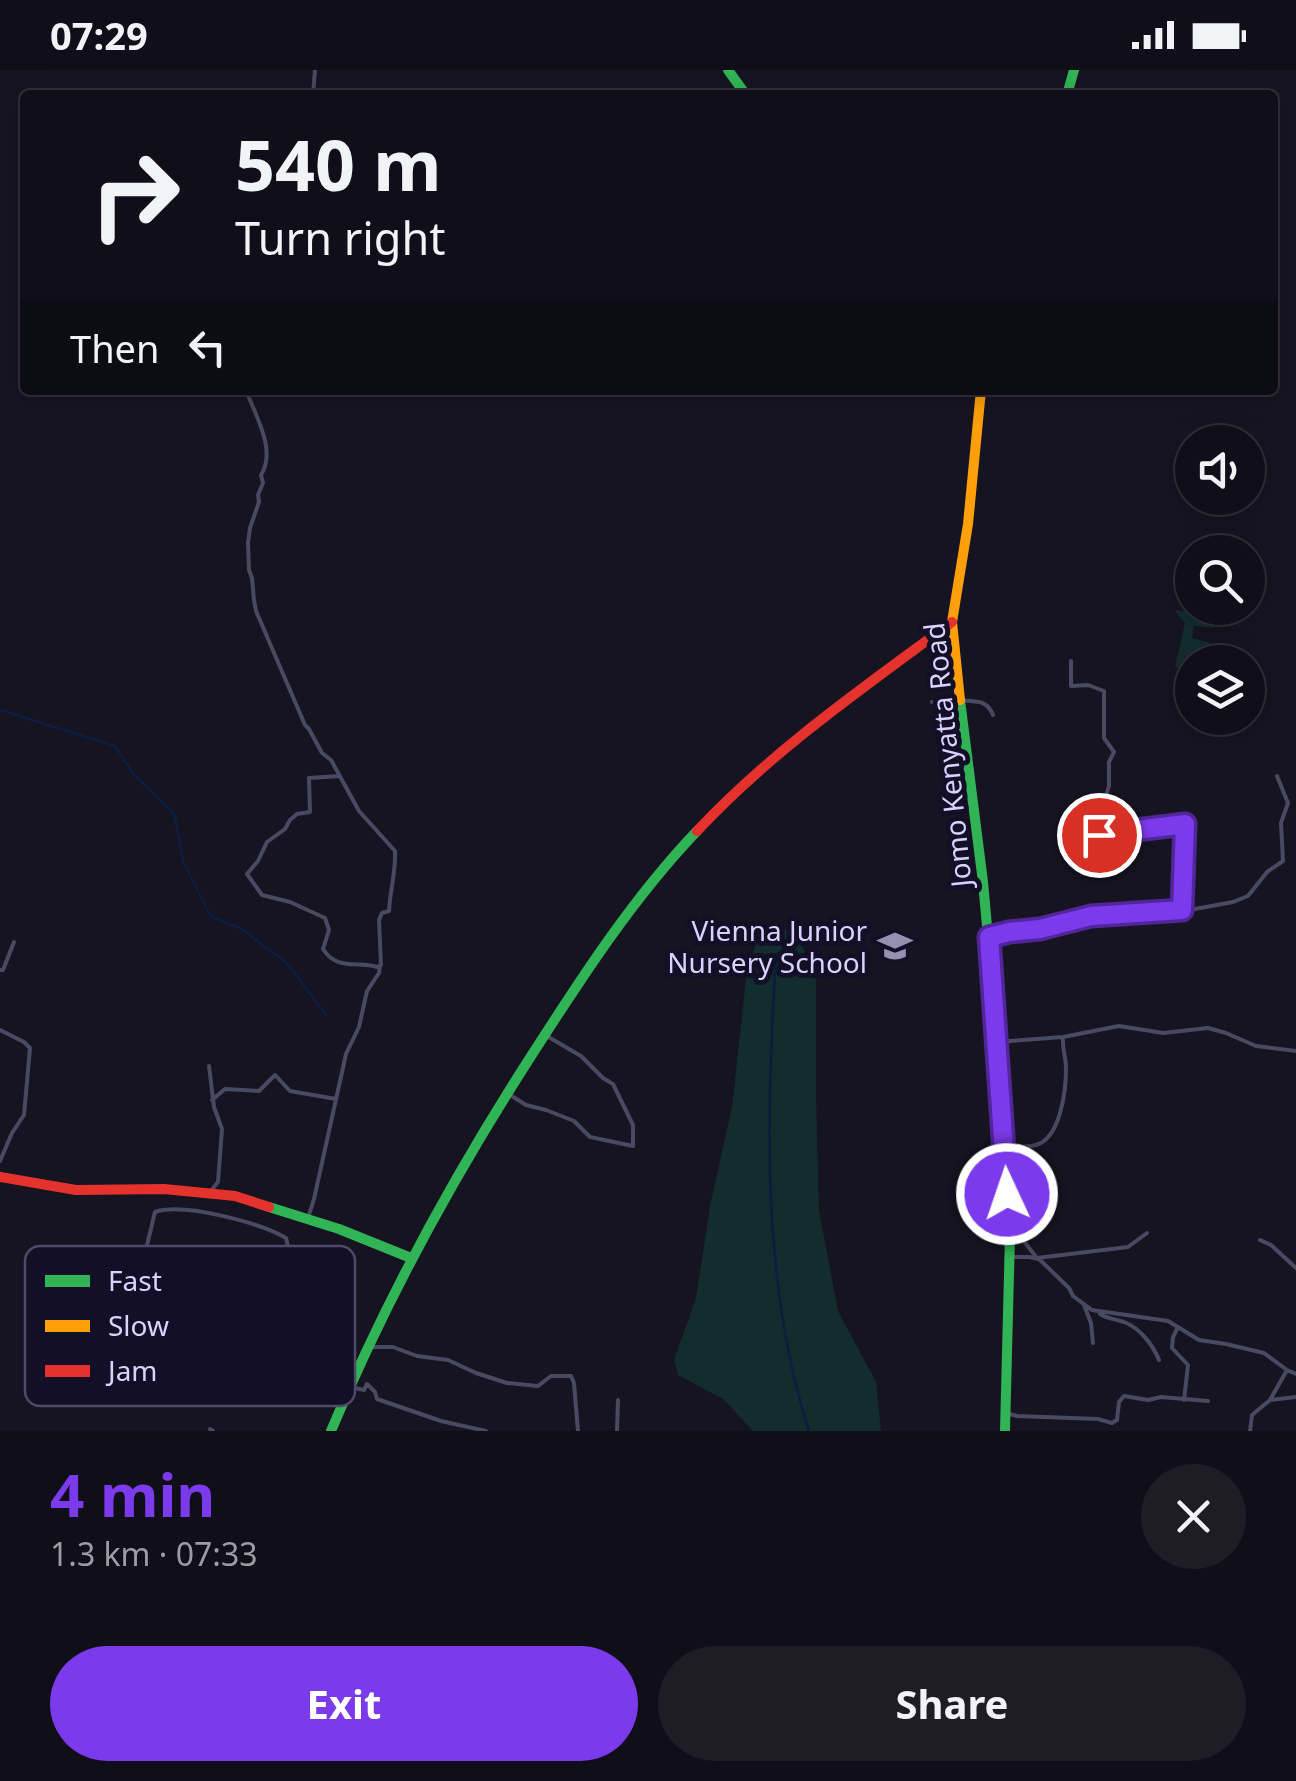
<!DOCTYPE html>
<html lang="en">
<head>
<meta charset="utf-8">
<style>
  body { margin:0; font-family:"Noto Sans",sans-serif; background:#1e1d26; color:#f1f3f6; height:100vh; display:flex; flex-direction:column; font-size:38px; white-space:nowrap }
  * { box-sizing:border-box; margin:0 }
  p { font-size:32px; color:#9c9ca2 }
  .icon { flex:none; width:55px; height:55px; fill:none; stroke:currentColor; stroke-width:2; stroke-linecap:round; stroke-linejoin:round }
  .map { position:relative; height:1361px; overflow:hidden }
  .side { display:flex; flex-direction:column; background:#100f19; flex:1 }
  .side>* { flex:none }
  .top-card { position:absolute; left:20px; top:20px; width:1258px; height:305px; border-radius:10px; box-shadow:0 5px 25px #0003,0 0 0 2px #302f38; background:#100f19; color:#f1f3f6; overflow:hidden }
  .buttons { position:absolute; left:1175px; top:355px; display:grid; gap:20px }
  .buttons a { display:grid; place-items:center; width:90px; height:90px; border-radius:50%; background:#100f19; box-shadow:0 5px 25px #0003,0 0 0 2px #302f38; font-size:50px }
  .pin { position:absolute; display:grid; place-items:center; width:85px; height:85px; color:#fff; margin:-42px; border:5px solid #fff; border-radius:50%; box-shadow:0 2px 10px #0007 }
  .me { position:absolute; width:110px; margin:-55px; rotate:357deg; stroke-linejoin:round; filter:drop-shadow(0 0 8px #0008) }
  .turn { display:flex; align-items:center; gap:35px; height:210px; padding:0 50px; font-size:45px }
  .turn .icon { width:130px; height:130px; stroke-width:2.5 }
  .turn b { display:block; font-size:70px; line-height:85px }
  .then { display:flex; align-items:center; height:95px; padding:0 50px; background:#0003; gap:20px; font-size:38px }
  .round { display:grid; place-items:center; flex:none; width:105px; height:105px; border-radius:52px; background:#1e1d26 }
  .head { display:flex; align-items:center; justify-content:space-between; height:170px; padding:0 50px }
  h1 { font-size:60px; font-weight:700; line-height:75px; color:#7c3aed }
  .cta { display:flex; gap:20px; margin-top:auto; padding:20px 50px }
  .cta a { flex:1; height:115px; border-radius:60px; background:#7c3aed; color:#fff; font-size:40px; font-weight:700; line-height:115px; text-align:center }
  .cta a+a { background:#1e1d26; color:#f1f3f6 }
  .status { display:flex; justify-content:space-between; align-items:center; height:70px; padding:0 50px; background:#100f19; direction:ltr }
  .status svg { height:28px; fill:currentColor }
  .map>svg:first-child { display:block }
  .green { fill:#132c2d }
  .lines { fill:none; stroke-linecap:round; stroke-linejoin:round }
  .stream { stroke:#0b1e41; stroke-width:2.5 }
  .street { stroke:#4a4962; stroke-width:4 }
  .fast { stroke:#30b455; stroke-width:10 }
  .slow { stroke:#ff9f0a; stroke-width:10 }
  .jam { stroke:#e5322d; stroke-width:10 }
  .route-casing { stroke:#51269a; stroke-width:25 }
  .route { stroke:#7c3aed; stroke-width:18 }
  .labels { text-anchor:middle; dominant-baseline:central; stroke-width:10; stroke-linejoin:round; paint-order:stroke }
  .street-label { font-size:28px; fill:#d9d4ff; stroke:#130f26 }
  .poi-label { font-size:28px; fill:#d9d4ff; stroke:#130f26; text-anchor:end }
  .key { fill:#130f26; stroke:#4e4a67; stroke-width:2.5 }
  .key-label { font-size:28px; fill:#d9d4ff }
</style>
</head>
<body>
<div class="status"><b>07:29</b><svg viewBox="0 0 49 12"><path d="M0 12V9h3v3zM5 12V6h3v6zM10 12V3h3v9zM15 12V0h3v12zM26 1h20v11H26zM47 4h2v5h-2z"/></svg></div>
<div class="map">
<svg width="1296" height="1361" viewBox="0 0 1296 1361">
  <rect width="100%" height="100%" fill="#161421"/>
  <path class="green" d="M1174,540L1211,543L1214,558L1194,556L1192,568L1214,574L1209,592H1192V602L1175,597L1185,553Z
    M776,854L799,868L816,911V1026L819,1140L838,1241L876,1312L881,1361H753L723,1329L678,1305L674,1290L696,1228L710,1136L732,1037L747,901L761,858Z"/>
  <g class="lines">
    <path class="stream" d="M0,640L115,676L134,705L174,743L183,791L211,847L240,858L288,894L326,945
      M776,884C767,1043 760,1208 809,1361"/>
    <path class="street" d="M313,25L315,0
      M246,320C255,345 277,380 261,405L263,413L258,425L259,432L250,458L248,473L249,500L252,508L254,530L256,541L305,655L309,659L322,683L331,690L359,741L395,781C396,802 390,820 389,841L382,843L379,850L381,895L377,897C357,891 337,901 323,879L329,860L325,848L290,832L262,825L247,804L258,791L267,772L285,759L290,750L297,744L310,742L309,708L340,706
      M1071,591V616L1088,615L1104,621V668L1114,682L1109,692V716L1093,765H1120L1128,761L1185,754L1182,838
      M960,630C975,632 987,629 993,645
      M932,632L947,637H960
      M989,867L1009,862L1040,859L1091,846L1195,839L1233,832L1248,826L1267,802L1283,791L1281,753L1288,733L1277,706
      M0,900H3L14,872
      M0,960L24,972L30,978L24,1045L12,1063L0,1091
      M998,975L1010,971L1063,967L1119,956L1163,963L1208,958L1226,963L1256,976L1296,981
      M209,996L214,1037L222,1059L218,1112L210,1122
      M507,1023L526,1035L546,1040L574,1051L590,1067L633,1076V1055L613,1014L603,1008L581,986L545,965
      M212,1030L225,1019L259,1021L275,1005L290,1021L336,1029
      M1004,1077C1014,1076 1026,1078 1036,1075C1061,1068 1066,1019 1066,998C1066,987 1062,978 1063,967
      M969,1127L1008,1136
      M308,1148L314,1129L346,984L359,957L367,921L379,903L380,895
      M1019,1165L1037,1188L1128,1177L1147,1163
      M1260,1170L1271,1175L1296,1198
      M1010,1187H1029L1039,1189L1069,1218L1073,1226L1092,1240L1168,1251L1199,1270L1226,1274L1264,1283L1287,1300L1296,1304
      M1084,1235L1091,1253L1093,1273
      M274,1238L206,1224L172,1228L152,1215L141,1200L155,1142C183,1132 260,1153 286,1168L288,1177C284,1195 273,1223 274,1241C276,1272 338,1285 361,1294
      M1100,1244C1108,1249 1115,1249 1124,1252C1140,1258 1153,1275 1159,1290
      M1177,1259L1173,1267L1172,1278L1188,1295L1184,1330
      M369,1277H393L417,1286L448,1290L476,1303L507,1313L538,1316L551,1306H571L574,1313L578,1361
      M350,1317L364,1320L367,1314L375,1322L377,1329L441,1351L486,1361
      M1270,1330L1296,1327
      M1006,1343L1017,1346L1098,1349L1112,1353L1117,1350L1119,1332L1124,1326L1148,1330L1161,1327L1208,1331
      M210,1359L213,1361
      M617,1361L618,1330
      M1250,1361L1252,1345L1270,1330L1287,1300"/>
    <path class="fast" d="M728,0L746,25
      M1067,25L1074,0
      M960,630L983,812L1000,1000L1010,1165L1005,1361
      M269,1137L339,1159L411,1188
      M331,1361C387,1227 456,1102 535,980C584,904 634,827 697,761"/>
    <path class="slow" d="M960,630L952,552L968,454L981,320"/>
    <path class="jam" d="M697,761C773,680 863,618 952,552
      M0,1107L76,1120L164,1119L235,1126L269,1137"/>
  </g>
  <g class="lines">
    <g class="route-casing">
      <path id="route" d="M1007,1124L989,867L1009,862L1040,859L1091,846L1182,840L1185,754L1128,761L1120,766L1099,765"/>
    </g>
    <use href="#route" class="route"/>
  </g>
  <defs>
    <g id="school-bare" transform="scale(2.7)"><path d="M0-5L7-2L0 1L-7-2ZM-4 1L0 2.5L4 1V4Q0 6-4 4Z" fill="#9591b1" stroke="#130f26" stroke-width="2.5" paint-order="stroke"/></g>
  </defs>
  <g fill-rule="evenodd">
    <use href="#school-bare" x="895" y="876"/>
  </g>
  <g class="labels">
    <g class="street-label">
      <text transform="translate(947 685) rotate(-96)">Jomo Kenyatta Road</text>
    </g>
    <g class="poi-label">
      <text x="867" y="860">Vienna Junior<tspan x="867" dy="32">Nursery School</tspan></text>
    </g>
  </g>
  <rect x="25" y="1176" width="330" height="160" rx="15" class="key"/>
  <rect x="45" y="1205" width="45" height="12" fill="#30b455"/>
  <rect x="45" y="1250" width="45" height="12" fill="#ff9f0a"/>
  <rect x="45" y="1295" width="45" height="12" fill="#e5322d"/>
  <g class="key-label">
    <text x="108" y="1221">Fast</text>
    <text x="108" y="1266">Slow</text>
    <text x="108" y="1311">Jam</text>
  </g>
</svg>
<div class="buttons">
<a><svg class="icon" aria-label="sound" viewBox="0 0 24 24"><path d="M4 9h4l5-4v14l-5-4H4zM17 9q2 3 0 6"/></svg></a>
<a><svg class="icon" aria-label="search" viewBox="0 0 24 24"><circle cx="10" cy="10" r="6"/><path d="M15 15l6 6"/></svg></a>
<a><svg class="icon" aria-label="layers" viewBox="0 0 24 24"><path d="M12 4l9 5-9 5-9-5zM3 14l9 5 9-5"/></svg></a>
</div>
<div class="pin" style="left:1099px;top:765px;background:#d93025"><svg class="icon" aria-label="arrive" viewBox="0 0 24 24"><path d="M6 21V4h12l-3 4 3 4H6"/></svg></div>
<svg class="me" style="left:1007px;top:1124px" viewBox="-20 -20 40 40"><circle r="17" fill="#7c3aed" stroke="#fff" stroke-width="3"/><path d="M0-11L8 9 0 5-8 9z" fill="#fff"/></svg>
<div class="top-card">
<div class="turn"><svg class="icon" aria-label="right" viewBox="0 0 24 24"><path d="M7 20v-9h11M14 6l5 5-5 5"/></svg><div><b>540 m</b>Turn right</div></div>
<div class="then">Then<svg class="icon" aria-label="left" viewBox="0 0 24 24"><path d="M17 20v-9H6M10 6l-5 5 5 5"/></svg></div>
</div>
</div>
<section class="side">
<div class="head"><div><h1>4 min</h1><p>1.3 km · 07:33</p></div><a class="round"><svg class="icon" aria-label="close" viewBox="0 0 24 24"><path d="M6 6l12 12M18 6L6 18"/></svg></a></div>
<div class="cta"><a>Exit</a><a>Share</a></div>
</section>
</body>
</html>
